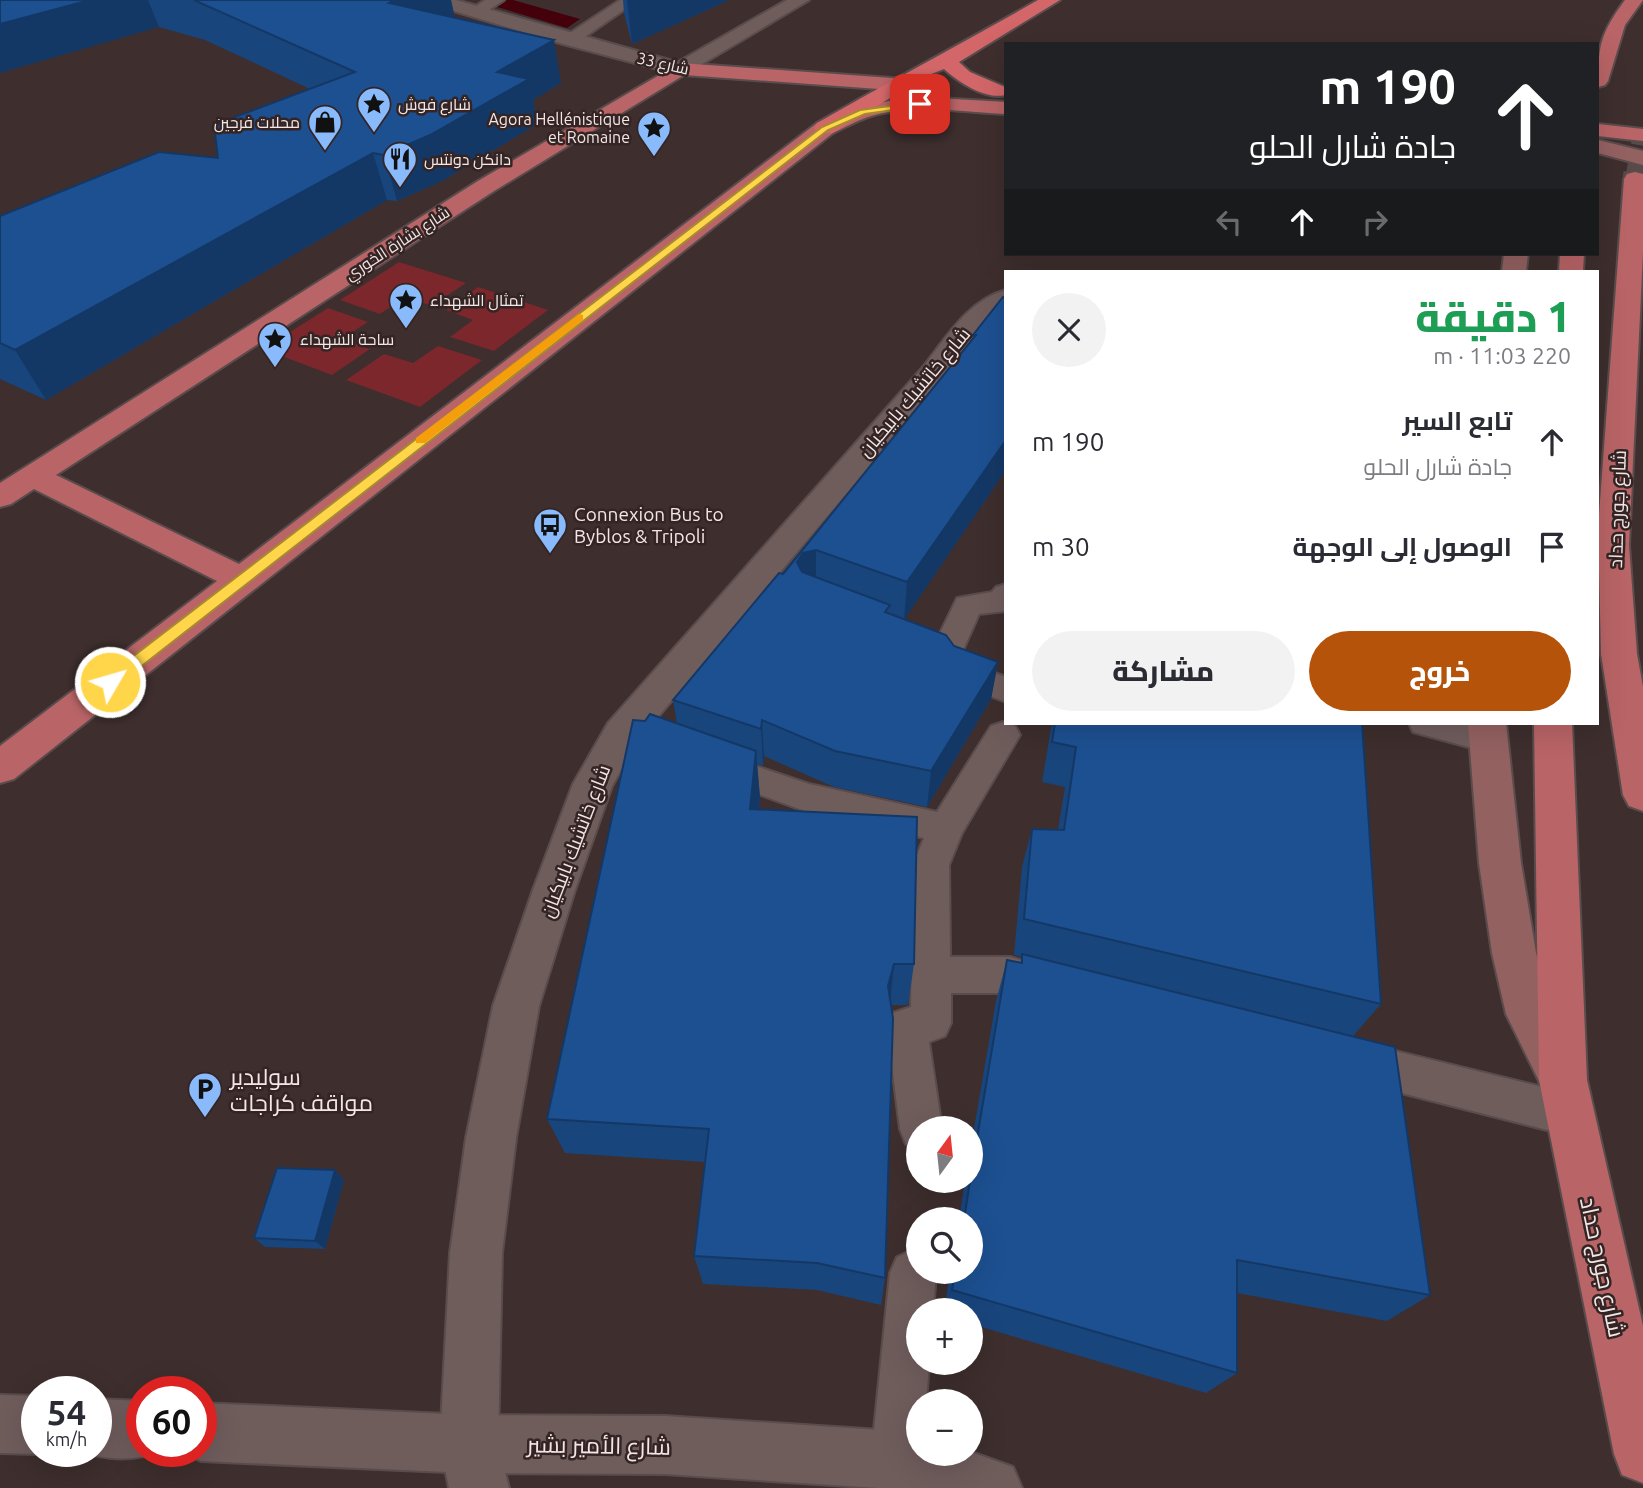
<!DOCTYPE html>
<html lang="ar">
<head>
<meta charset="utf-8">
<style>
  body { margin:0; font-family:Ubuntu,Cairo,sans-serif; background:#f2f2f3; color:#2b2b33; direction:rtl; height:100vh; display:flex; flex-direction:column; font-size:26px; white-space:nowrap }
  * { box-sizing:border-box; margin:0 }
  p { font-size:23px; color:#7c7c81 }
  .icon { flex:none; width:38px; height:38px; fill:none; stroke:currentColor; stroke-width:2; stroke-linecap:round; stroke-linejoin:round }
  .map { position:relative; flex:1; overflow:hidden; direction:ltr }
  .sheet { position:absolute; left:1004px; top:270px; width:595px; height:455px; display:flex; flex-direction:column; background:#fff; border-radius:0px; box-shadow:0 7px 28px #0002; direction:rtl }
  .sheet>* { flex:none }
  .hud { position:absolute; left:1004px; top:42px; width:595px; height:214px; border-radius:0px; box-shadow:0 7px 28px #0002; direction:rtl; background:#202124; color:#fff; overflow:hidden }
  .needle { width:46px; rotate:15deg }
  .buttons { position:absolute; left:906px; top:1116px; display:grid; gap:14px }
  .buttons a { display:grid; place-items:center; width:77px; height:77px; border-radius:50%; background:#fff; box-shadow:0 7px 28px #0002; font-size:35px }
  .speed { position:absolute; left:21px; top:1376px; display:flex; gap:14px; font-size:35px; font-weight:700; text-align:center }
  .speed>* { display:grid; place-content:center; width:91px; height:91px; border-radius:50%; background:#fff; box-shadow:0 7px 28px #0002; line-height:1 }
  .speed small { font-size:18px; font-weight:400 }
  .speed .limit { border:10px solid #d22; background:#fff; color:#111 }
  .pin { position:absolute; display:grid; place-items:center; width:60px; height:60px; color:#fff; margin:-30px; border-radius:14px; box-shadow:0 4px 10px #0006 }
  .me { position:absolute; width:77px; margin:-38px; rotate:52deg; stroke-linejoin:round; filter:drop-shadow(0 0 5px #0008) }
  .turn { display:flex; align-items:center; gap:24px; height:147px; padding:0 28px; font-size:32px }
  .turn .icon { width:91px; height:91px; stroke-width:2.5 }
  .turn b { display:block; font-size:49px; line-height:60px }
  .lanes { display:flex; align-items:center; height:66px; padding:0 28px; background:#0003; justify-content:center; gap:35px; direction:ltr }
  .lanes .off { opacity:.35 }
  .round { display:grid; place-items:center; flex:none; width:74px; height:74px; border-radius:37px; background:#f2f2f3 }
  .summary { display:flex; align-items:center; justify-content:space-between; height:119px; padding:0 28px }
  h1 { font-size:42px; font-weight:800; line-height:52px; color:#1e9e55 }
  .primary-button { display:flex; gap:14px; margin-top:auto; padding:14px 28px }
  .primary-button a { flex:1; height:80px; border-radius:42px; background:#b45309; color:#fff; font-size:28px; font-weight:800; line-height:80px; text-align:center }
  .primary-button a+a { background:#f2f2f3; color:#2b2b33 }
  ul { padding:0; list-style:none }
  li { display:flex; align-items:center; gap:21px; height:105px; padding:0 28px }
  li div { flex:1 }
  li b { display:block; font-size:26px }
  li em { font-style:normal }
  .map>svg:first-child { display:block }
  .green { fill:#7b272c }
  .water { fill:#44010b }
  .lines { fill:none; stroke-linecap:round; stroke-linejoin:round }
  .primary-tunnel-far1 { stroke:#594a4a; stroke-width:20; stroke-dasharray:20 10; stroke-linecap:butt }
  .primary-tunnel { stroke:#594a4a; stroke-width:25; stroke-dasharray:25 13; stroke-linecap:butt }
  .pedestrian-casing { stroke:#5a4c4c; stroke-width:4 }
  .minor-casing { stroke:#5a4c4c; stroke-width:4 }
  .tertiary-casing { stroke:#5a4c4c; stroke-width:4 }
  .secondary-casing { stroke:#5a4c4c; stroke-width:4 }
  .primary-casing { stroke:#5a4c4c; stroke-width:4 }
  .trunk-casing { stroke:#5a4c4c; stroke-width:4 }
  .pedestrian { fill:#6f5d5c; fill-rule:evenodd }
  .minor { fill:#6f5d5c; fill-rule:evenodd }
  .tertiary { fill:#6f5d5c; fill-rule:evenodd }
  .secondary { fill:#946161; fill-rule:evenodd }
  .primary { fill:#b96466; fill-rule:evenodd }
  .trunk { fill:#d26669; fill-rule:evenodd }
  .wall { fill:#19457d }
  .shaded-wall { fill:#143866 }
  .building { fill:#1d5091; stroke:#143866; stroke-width:2 }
  .route { fill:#ffd54a; stroke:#a68a30; stroke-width:2 }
  .slow { fill:#f59e0b }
  .labels { text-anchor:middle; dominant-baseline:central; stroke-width:5; stroke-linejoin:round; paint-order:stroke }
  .far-street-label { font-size:16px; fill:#f2e7e6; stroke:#342424 }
  .far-poi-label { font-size:16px; fill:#f2e7e6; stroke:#342424; text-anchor:start }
  .street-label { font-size:19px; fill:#f2e7e6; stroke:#342424 }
  .poi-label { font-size:19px; fill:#f2e7e6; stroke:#342424; text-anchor:start }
  .near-poi-label { font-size:23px; fill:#f2e7e6; stroke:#342424; text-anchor:start }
  .near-street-label { font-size:23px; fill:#f2e7e6; stroke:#342424 }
</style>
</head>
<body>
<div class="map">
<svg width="1643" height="1488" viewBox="0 0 1643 1488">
  <rect width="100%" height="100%" fill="#3e2e2e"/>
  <path class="green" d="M399,262L466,283L432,306L405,297L380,314L340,300Z
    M478,287L548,310L494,351L450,337L473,320L446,310Z
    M328,308L368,322L342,339L370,349L332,375L263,349Z
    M438,346L482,360L420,407L346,380L384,354L413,363Z"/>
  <path class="water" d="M505,0H513L580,19L567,28L494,6Z"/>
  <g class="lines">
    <path class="primary-tunnel-far1" d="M1636,175L1643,133"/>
    <path class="primary-tunnel" d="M1635,179L1636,173"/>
    <g class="pedestrian-casing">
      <path id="pedestrian" d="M485,0H504L481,15H469L467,12Z
        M620,0H638L576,43H564L562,40L564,37Z
        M1006,584V611L979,614L963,650L972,665L1006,677V702L950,681L932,650L957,598L992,592L996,587Z
        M1003,722L1015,726L1020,735L962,833L949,865L950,957H1010L1061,972L1067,985L1061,998L1047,1003L1010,993H951V1023L945,1036L929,1042L942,1129H919V1149L906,1144L900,1129L887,1026L893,1013L911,1007L913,865L924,838L808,812L705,775L700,766L705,757L717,753L809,784L937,812L991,726Z
        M1409,723H1473L1499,730L1504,739L1499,748L1487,752L1413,732Z
        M1354,1041L1571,1094L1586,1100L1592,1115L1586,1130L1571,1136L1354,1081L1340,1075L1334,1061L1340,1047Z
        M913,1250L919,1252V1272L936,1273L933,1311H919V1363H929L926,1402H919V1454H922L914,1478L896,1485L878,1478L871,1460L890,1273L897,1257Z"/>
    </g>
    <g class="minor-casing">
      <path id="minor" d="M787,0H809L687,73H673L670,69L673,65Z
        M1006,290V308L984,326L943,379L636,743L612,786L575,890L539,1006L516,1138L502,1253L498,1444L509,1488H449L440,1444L450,1253L466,1138L493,1006L533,890L573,784L608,723L923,367C946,338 968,300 1006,290Z"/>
    </g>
    <g class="tertiary-casing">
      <path id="tertiary" d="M428,0H456L687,65L690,69L687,73H673L563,44L431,4Z
        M0,1395L37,1396V1451H44L37,1454L0,1453Z
        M96,1399L142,1401V1451H161C136,1461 107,1461 81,1451H96Z
        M201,1403L469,1415L665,1416L896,1431L919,1437V1454L971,1452L1013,1467L1022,1488H878L665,1474L469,1473L201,1461L180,1451H201Z"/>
    </g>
    <g class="secondary-casing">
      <path id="secondary" d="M1598,140L1643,151V165L1598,153Z
        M1504,254H1528L1526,271H1502Z
        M1468,723H1506L1521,863L1536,953L1551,1009L1586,1077L1579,1093L1562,1100L1545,1093L1506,1014L1492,953L1479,863Z"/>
    </g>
    <g class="primary-casing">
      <path id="primary" d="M1625,0H1643L1625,25L1608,81L1605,85L1598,87C1598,46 1600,34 1625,0Z
        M680,63L920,80L927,82L930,86L927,90L920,92L684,75L494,191L56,475L239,564L817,123L858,107L900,99L936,98L1006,102V114C962,112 911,103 868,117C856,121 844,128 833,133L14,779L0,783V746L217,581L34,489L11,504L0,507V483L478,181Z
        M1598,124L1643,129V141L1598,136Z
        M1635,172L1643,174V252L1629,545L1637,654L1643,687V811L1629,806L1623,795L1601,654L1598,528L1624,179L1627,174Z
        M1560,254H1584L1583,271H1559Z
        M1534,723H1572L1587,1080L1643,1326V1483L1622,1475L1614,1454L1539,1080Z"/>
    </g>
    <g class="trunk-casing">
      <path id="trunk" d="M1038,0H1060L959,62L970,72L1005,87V95C986,100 958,82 944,69L926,76L833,133H817L814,128L817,123C890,81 965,42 1038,0Z"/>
    </g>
    <use href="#pedestrian" class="pedestrian"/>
    <use href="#minor" class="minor"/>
    <use href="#tertiary" class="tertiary"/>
    <use href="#secondary" class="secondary"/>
    <use href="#primary" class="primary"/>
    <use href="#trunk" class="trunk"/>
  </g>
  <path class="wall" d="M0,0H451L454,14L449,17L561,83L533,100L537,124L442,181L397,201L387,200L46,400L0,379V216L218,158L310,89L205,40L159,27Z
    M623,0H729L632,44L624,13Z
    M1006,298V470L904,619L954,646L998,662L991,699L927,807L834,787L764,756L763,766L757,764L760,798L759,809L914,964L908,1005H891L885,1278L881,1305L817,1290L703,1284L694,1256L705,1162L565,1153L547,1119L677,724L673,700L783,574L972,340L973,335Z
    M1052,723H1362L1381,1004L1353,1036L1430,1295L1387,1321L1237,1293V1373L1206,1393L971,1324V1311H944L950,1272H971V1220H959L965,1181H971V1146L996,1001L1007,960L1020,963L1022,957L1014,955L1022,867L1032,829L1058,830L1065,787L1042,782Z
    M335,1170L344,1180L325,1249L265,1247L254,1238Z"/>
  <path class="shaded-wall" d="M0,0H148L159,27L0,73Z
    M395,0H451L454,14L400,45L389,3Z
    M627,0H729L632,44Z
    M554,40L561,83L533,100L537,124L442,181L397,201L384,155L497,72Z
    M373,153L387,200L46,400L15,350Z
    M1006,440V470L904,620L907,582Z
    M816,550V589L803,591L797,562L803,553Z
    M998,662L991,699L927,807L931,771Z
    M762,720L764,756L763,766L761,729Z
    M756,751L760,798L754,855L750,809Z
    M894,964L890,1005L888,986Z
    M335,1170L344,1180L325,1249L315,1241Z"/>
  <path class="building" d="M0,0H90L0,24Z
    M194,0H395L389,3L554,40L497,72L529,79L430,135L384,155L373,153L15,350L0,343V216L159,152L218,158L214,125L355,72Z
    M1003,297L1006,298V440L907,582L816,550L803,553L797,562L802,572L890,605L885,612L946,635L954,646L998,662L931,771L835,751L762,720L761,729L673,700L779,573L783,574L976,335H973Z
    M650,714L756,751L750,809L917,817L914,964H894L888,986L893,1018L885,1278L817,1263L694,1256L709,1129L547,1119L633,720L645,721Z
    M1055,723H1362L1381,1004L1024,919L1032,829L1064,830L1076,747L1052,742Z
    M1022,954L1395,1047L1430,1295L1237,1260V1373L952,1290L955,1272H971V1220H964L970,1181H971V1174L1007,960L1022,963Z
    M277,1168L335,1170L315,1241L254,1238Z"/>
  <path class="route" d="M920,102L923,106L865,114L828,130L116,686H105L103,682L105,678L822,127L860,110Z"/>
  <path class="slow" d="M579,314L583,315V320L425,443H416V438Z"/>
  <defs>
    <g id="sight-pin" transform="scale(1.75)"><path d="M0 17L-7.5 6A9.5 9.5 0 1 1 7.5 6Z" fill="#89bafc" stroke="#342424"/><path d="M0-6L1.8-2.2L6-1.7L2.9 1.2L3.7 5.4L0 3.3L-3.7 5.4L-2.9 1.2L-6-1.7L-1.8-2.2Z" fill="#111"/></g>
    <g id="shop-pin" transform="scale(1.75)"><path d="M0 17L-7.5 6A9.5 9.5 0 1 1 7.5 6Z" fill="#89bafc" stroke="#342424"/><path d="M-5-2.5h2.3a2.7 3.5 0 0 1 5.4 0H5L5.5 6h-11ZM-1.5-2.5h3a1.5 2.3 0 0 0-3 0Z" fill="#111"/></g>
    <g id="restaurant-pin" transform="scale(1.75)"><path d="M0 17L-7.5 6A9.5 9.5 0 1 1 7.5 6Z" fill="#89bafc" stroke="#342424"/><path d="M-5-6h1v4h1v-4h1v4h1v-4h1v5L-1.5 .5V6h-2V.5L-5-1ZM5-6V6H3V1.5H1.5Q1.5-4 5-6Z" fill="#111"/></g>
    <g id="bus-pin" transform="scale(1.75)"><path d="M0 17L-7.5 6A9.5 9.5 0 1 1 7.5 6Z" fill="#89bafc" stroke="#342424"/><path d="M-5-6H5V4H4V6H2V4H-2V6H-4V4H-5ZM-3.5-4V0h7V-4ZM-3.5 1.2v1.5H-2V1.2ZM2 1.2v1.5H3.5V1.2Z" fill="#111"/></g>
    <g id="parking-pin" transform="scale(1.75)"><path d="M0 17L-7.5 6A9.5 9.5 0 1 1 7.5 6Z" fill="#89bafc" stroke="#342424"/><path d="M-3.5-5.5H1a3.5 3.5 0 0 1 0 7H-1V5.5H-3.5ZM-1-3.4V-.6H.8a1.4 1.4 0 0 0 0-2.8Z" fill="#111"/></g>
  </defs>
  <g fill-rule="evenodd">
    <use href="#sight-pin" x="374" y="104"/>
    <use href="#shop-pin" x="325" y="122"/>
    <use href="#sight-pin" x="654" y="128"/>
    <use href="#restaurant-pin" x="400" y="159"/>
    <use href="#sight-pin" x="406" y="300"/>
    <use href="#sight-pin" x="275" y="339"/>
    <use href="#bus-pin" x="550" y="525"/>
    <use href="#parking-pin" x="205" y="1089"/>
  </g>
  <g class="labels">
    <g class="far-street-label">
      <text transform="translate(663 63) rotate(13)">شارع 33</text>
      <text transform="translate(397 243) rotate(-33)">شارع بشارة الخوري</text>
    </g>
    <g class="far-poi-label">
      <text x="398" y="104">شارع فوش</text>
      <text x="630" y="119" text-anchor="end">Agora Hellénistique<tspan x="630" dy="18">et Romaine</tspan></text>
      <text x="300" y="122" text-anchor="end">محلات فرجين</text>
      <text x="424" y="159">دانكن دونتس</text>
      <text x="430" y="300">تمثال الشهداء</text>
      <text x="300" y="339">ساحة الشهداء</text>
    </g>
    <g class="street-label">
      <text transform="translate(914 392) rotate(-50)">شارع خاتشيك بابيكيان</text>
      <text transform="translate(1617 509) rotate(-88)">شارع جورج حداد</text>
      <text transform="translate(575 841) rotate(-69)">شارع خاتشيك بابيكيان</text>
    </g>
    <g class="poi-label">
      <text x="574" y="514">Connexion Bus to<tspan x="574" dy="22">Byblos &amp; Tripoli</tspan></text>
    </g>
    <g class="near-poi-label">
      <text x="230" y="1076">سوليدير<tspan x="230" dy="26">مواقف كراجات</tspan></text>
    </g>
    <g class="near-street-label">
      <text transform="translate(1603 1267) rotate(78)">شارع جورج حداد</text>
      <text transform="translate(599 1445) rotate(1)">شارع الأمير بشير</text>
    </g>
  </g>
</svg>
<div class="buttons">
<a><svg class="needle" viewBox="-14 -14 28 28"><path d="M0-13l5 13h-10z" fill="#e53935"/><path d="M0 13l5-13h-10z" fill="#7c7c81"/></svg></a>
<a><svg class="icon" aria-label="search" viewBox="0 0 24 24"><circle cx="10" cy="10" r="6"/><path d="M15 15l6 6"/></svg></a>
<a>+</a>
<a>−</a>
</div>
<div class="speed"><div>54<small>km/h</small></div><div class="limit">60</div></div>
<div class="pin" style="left:920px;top:104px;background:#d93025"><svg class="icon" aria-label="arrive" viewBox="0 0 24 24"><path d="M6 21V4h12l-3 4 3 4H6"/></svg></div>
<svg class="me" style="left:110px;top:682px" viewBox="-20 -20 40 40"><circle r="17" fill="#ffd54a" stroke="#fff" stroke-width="3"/><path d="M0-11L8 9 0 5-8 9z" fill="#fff"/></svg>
<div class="hud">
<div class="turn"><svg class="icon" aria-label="ahead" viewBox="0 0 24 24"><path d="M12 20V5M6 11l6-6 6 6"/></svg><div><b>190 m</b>جادة شارل الحلو</div></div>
<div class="lanes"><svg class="icon off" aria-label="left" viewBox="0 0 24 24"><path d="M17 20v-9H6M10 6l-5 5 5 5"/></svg><svg class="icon" aria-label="ahead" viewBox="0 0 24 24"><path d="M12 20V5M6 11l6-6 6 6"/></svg><svg class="icon off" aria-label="right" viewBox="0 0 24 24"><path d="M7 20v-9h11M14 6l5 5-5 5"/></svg></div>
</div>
<section class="sheet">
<div class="summary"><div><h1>1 دقيقة</h1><p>220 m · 11:03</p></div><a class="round"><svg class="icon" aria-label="close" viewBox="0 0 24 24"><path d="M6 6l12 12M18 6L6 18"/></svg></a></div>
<ul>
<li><svg class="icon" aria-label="ahead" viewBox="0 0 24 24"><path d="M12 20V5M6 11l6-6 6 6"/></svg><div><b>تابع السير</b><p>جادة شارل الحلو</p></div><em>190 m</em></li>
<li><svg class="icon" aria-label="arrive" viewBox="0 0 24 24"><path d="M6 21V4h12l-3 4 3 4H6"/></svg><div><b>الوصول إلى الوجهة</b></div><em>30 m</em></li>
</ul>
<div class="primary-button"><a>خروج</a><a>مشاركة</a></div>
</section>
</div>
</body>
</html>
